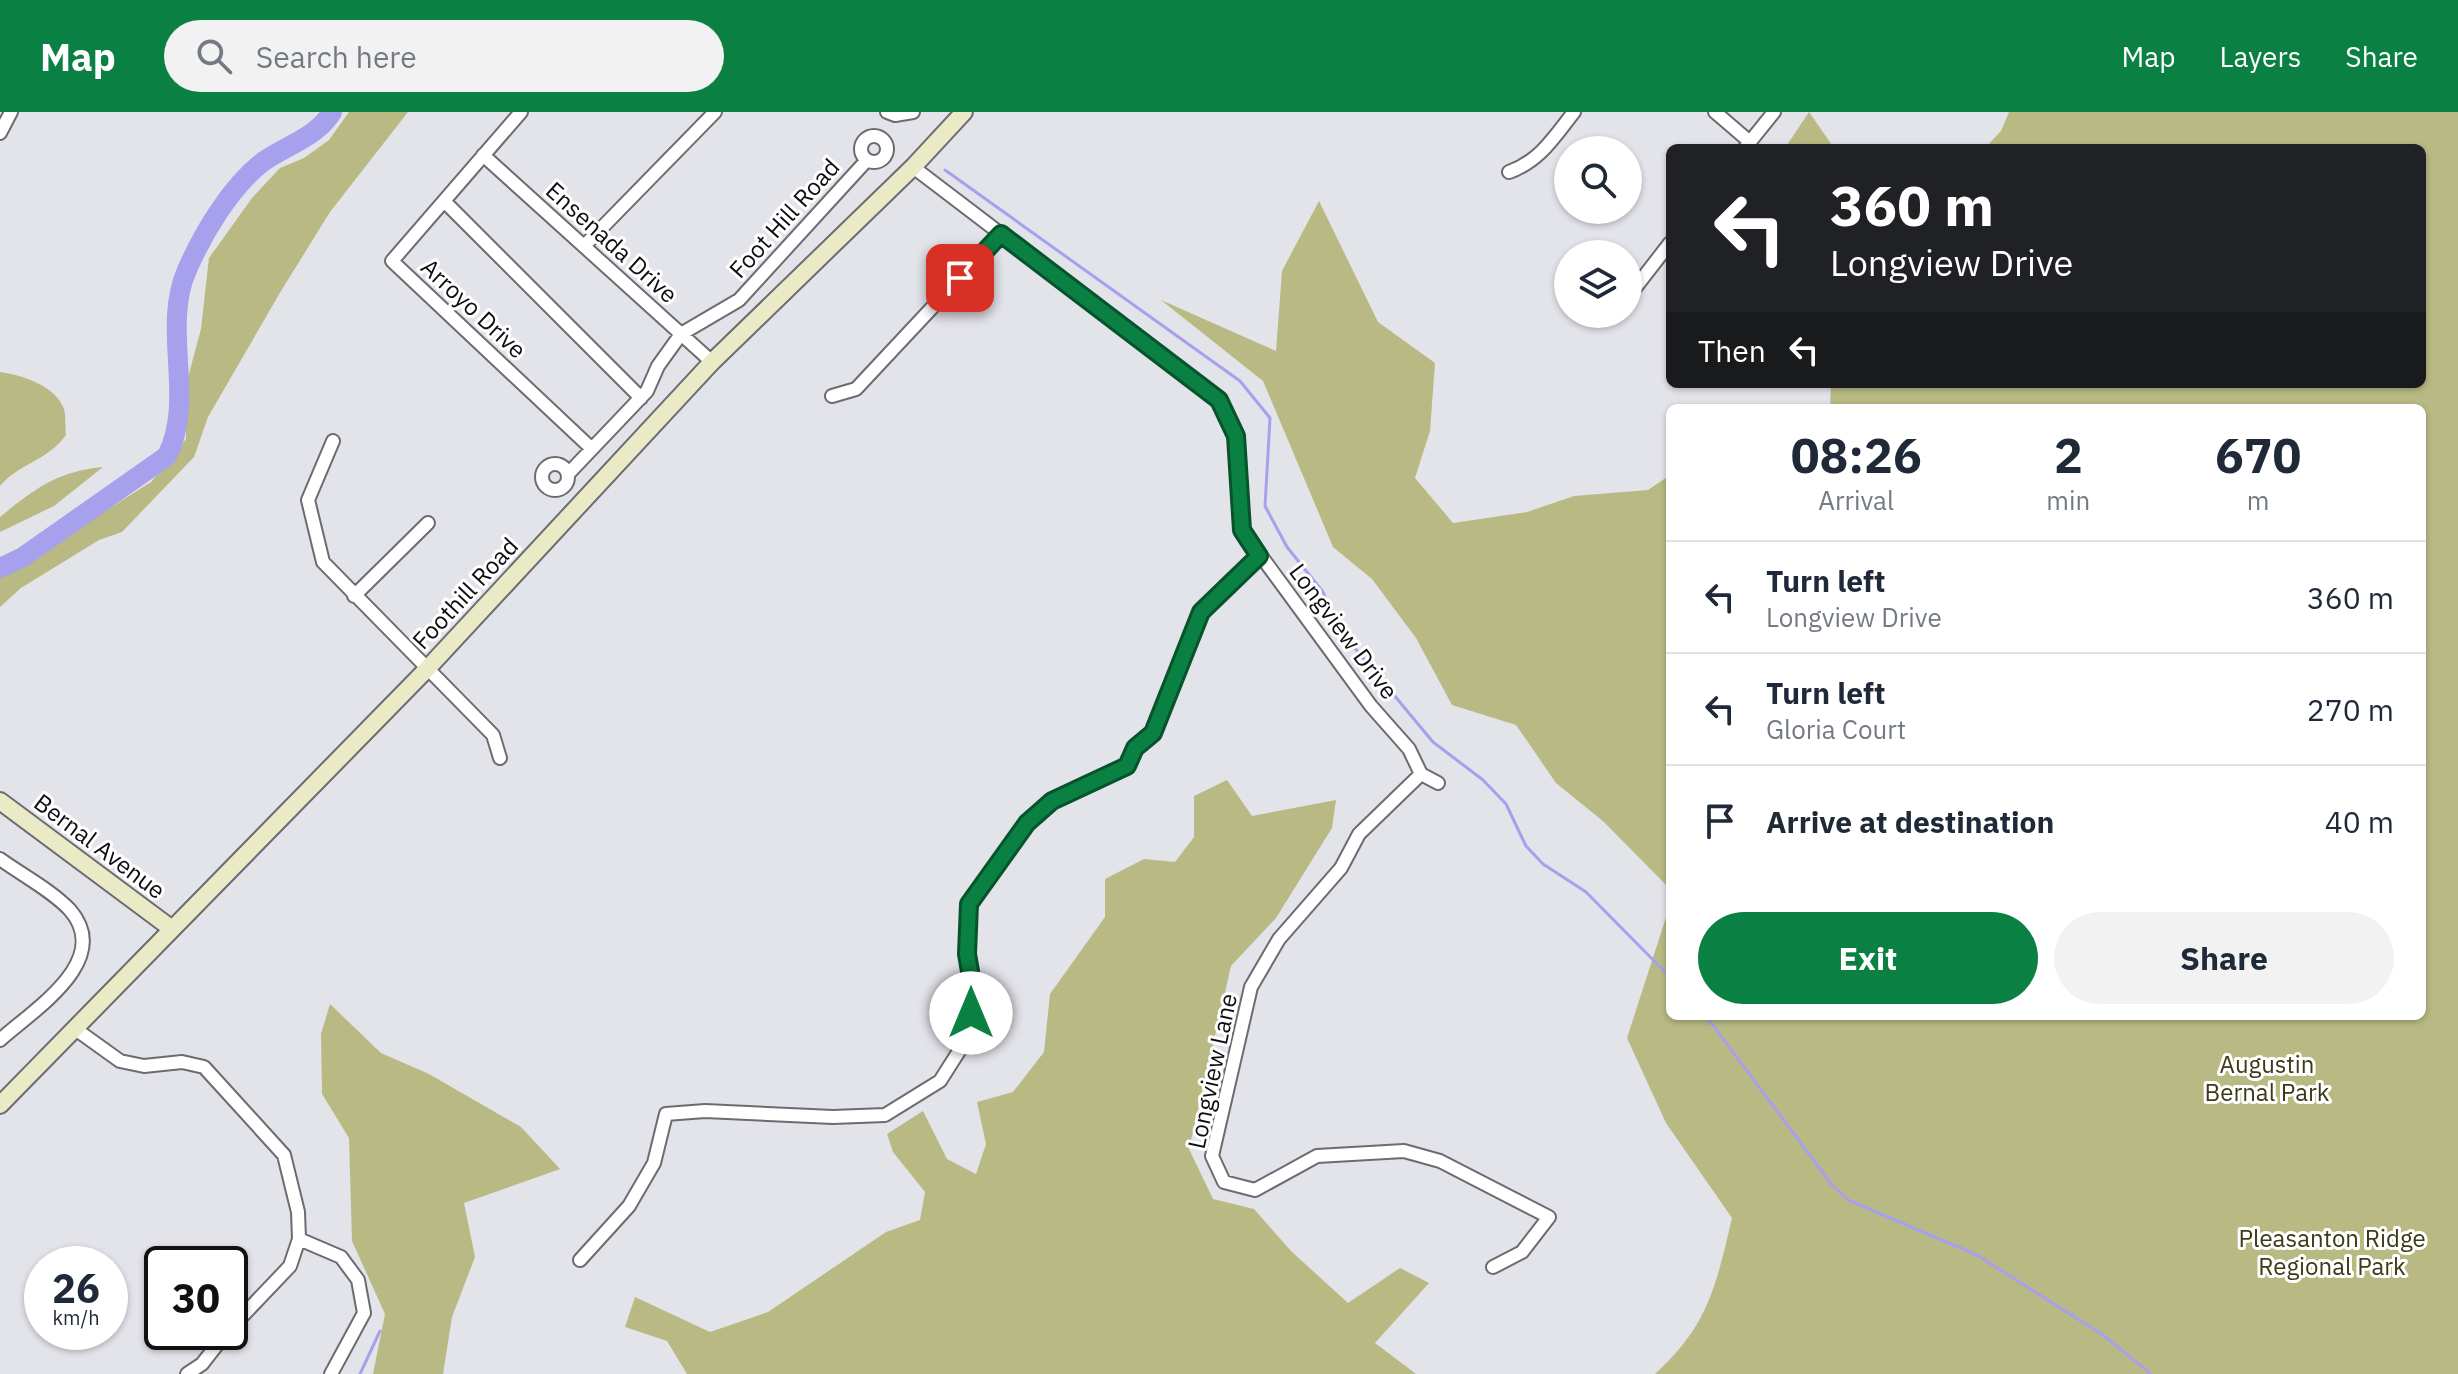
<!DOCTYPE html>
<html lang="en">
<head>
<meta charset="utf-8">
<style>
  body { margin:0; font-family:"IBM Plex Sans",sans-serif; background:#f2f2f3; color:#1f2937; height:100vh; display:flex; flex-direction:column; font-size:30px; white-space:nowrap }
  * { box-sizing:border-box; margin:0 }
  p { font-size:26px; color:#747a83 }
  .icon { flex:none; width:44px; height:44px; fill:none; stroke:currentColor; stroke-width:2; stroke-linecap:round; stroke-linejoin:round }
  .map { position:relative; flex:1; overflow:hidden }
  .side { position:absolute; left:1666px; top:292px; width:760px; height:616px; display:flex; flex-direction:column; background:#fff; border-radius:12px; box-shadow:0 2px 6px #0004 }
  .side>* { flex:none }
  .guide { position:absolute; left:1666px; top:32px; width:760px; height:244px; border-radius:12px; box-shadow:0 2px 6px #0004; background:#202124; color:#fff; overflow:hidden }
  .buttons { position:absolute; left:1554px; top:24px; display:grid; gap:16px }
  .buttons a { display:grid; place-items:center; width:88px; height:88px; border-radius:50%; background:#fff; box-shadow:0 2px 6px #0004; font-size:40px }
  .speed { position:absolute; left:24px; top:1134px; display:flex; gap:16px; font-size:40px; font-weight:700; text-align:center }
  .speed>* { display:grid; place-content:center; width:104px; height:104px; border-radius:50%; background:#fff; box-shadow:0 2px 6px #0004; line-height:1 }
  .speed small { font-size:20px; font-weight:400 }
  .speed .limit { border:4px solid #111; border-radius:12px; background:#fff; color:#111 }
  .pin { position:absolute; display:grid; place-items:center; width:68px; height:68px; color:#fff; margin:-34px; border-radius:16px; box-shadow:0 4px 12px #0006 }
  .me { position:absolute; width:88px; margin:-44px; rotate:0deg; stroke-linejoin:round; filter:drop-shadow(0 0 6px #0008) }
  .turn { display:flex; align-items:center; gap:28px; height:168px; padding:0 32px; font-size:36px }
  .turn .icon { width:104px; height:104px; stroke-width:2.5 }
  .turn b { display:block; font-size:56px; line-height:68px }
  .then { display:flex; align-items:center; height:76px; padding:0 32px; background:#0003; gap:16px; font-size:30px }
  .eta { display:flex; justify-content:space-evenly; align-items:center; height:136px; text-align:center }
  .eta b { font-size:48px; font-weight:700; line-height:56px }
  .primary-button { display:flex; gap:16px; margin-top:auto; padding:16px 32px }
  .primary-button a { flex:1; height:92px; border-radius:48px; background:#0b8043; color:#fff; font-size:32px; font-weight:700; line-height:92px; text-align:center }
  .primary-button a+a { background:#f2f2f3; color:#1f2937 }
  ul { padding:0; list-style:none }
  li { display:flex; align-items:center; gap:24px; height:112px; padding:0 32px; border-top:2px solid #e0e1e3 }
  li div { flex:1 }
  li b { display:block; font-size:30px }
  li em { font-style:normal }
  header { display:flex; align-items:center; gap:48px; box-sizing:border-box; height:112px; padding:0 40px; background:#0b8043; color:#fff }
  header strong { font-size:38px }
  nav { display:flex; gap:44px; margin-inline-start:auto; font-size:28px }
  .search { width:560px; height:72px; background:#f2f2f3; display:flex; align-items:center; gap:20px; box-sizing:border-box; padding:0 28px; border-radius:44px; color:#747a83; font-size:30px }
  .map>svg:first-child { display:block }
  .green { fill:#b9ba83 }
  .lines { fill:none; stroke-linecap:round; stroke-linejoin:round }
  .stream { stroke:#a7a0ec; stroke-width:3 }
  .river { stroke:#a7a0ec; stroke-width:20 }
  .minor-casing { stroke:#6b6b71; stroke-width:16 }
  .secondary-casing { stroke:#6b6b71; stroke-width:20 }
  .minor { stroke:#fff; stroke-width:12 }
  .secondary { stroke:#eaeac6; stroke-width:16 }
  .route-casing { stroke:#07532c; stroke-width:20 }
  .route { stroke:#0b8043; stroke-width:14 }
  .labels { text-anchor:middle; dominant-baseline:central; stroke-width:6; stroke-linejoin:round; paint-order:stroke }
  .street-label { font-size:24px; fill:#0e0e10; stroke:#fff }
  .park-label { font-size:24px; fill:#3b3b16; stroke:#fff }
</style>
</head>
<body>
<header>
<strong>Map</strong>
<div class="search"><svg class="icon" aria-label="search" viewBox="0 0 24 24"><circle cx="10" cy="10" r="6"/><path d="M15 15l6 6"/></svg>Search here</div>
<nav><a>Map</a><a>Layers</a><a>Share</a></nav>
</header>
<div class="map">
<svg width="2458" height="1262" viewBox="0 0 2458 1262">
  <rect width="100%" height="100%" fill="#e3e3ea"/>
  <path class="green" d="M349,0H408L330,100L281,179L208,305L194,345L122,420L99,428L21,476L0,495V466L151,370L186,327V273L201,217L209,146L252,86L280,56L304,46L329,28Z
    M1809,0L1834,36H1785Z
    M2009,0H2458V1262H1655C1708,1214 1716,1174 1732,1106L1666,1011L1627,926L1670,793V904H2422V296H1830L1831,272H2422V36H1985L2001,19Z
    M1319,89L1378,210L1435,251L1430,319L1415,366L1453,411L1527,400L1574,384L1648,378L1670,363V777L1604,710L1556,671L1516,613L1452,593L1416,526L1372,467L1333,435L1263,269L1161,188L1276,239L1282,159Z
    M0,260C22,263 56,274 64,297C66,304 65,315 66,323C46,350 21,350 0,374Z
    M103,355L54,394L0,420V405C34,377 58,359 103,355Z
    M1227,668L1252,704L1336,688L1332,716L1276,806L1231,854L1189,1037L1213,1087L1254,1097L1291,1139L1348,1191L1400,1156L1429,1171L1375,1231L1416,1262H687L667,1229L625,1215L635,1185L710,1220L768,1200L886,1120L920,1108L925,1080L893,1040L887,1022L923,999L947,1047L976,1062L986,1032L977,990L1013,980L1044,940L1050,882L1105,805V767L1144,747L1175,750L1194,725V684Z
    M330,892L381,941L429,962L521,1015L560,1057L464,1091L475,1145L452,1205L443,1262H373L385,1202L352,1129L349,1026L322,982L321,922Z"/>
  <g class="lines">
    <path class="stream" d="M945,58L1240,269L1270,306L1265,394L1287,435L1323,480L1339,517L1433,630L1483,668L1506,692L1526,734L1543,752L1586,780L1670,865
      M1706,904L1832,1073L1848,1088L1977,1143L2103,1223L2151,1262
      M360,1262L380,1219"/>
    <path class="river" d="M0,456L23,445L167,344C196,287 161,216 187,158C203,121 231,74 264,49C287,33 317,25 332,0"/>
    <g class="minor-casing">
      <path id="minor" d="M521,0L392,149L592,337
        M887,0L895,3L913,0
        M1715,0L1750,30
        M0,21L11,0
        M861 37a13 13 0 1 1 26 0a13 13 0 1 1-26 0Z
        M1745,36L1774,0
        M483,43L712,250
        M913,55L1219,288L1236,324L1242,418L1371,594L1409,637L1421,662L1438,671
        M1509,60C1540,49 1554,25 1574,0
        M444,89L641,286
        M584,134L715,0
        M1628,185L1670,131
        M832,284L856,277L1001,122
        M333,329L308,388L323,450L493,623L500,646
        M542 365a13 13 0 1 1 26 0a13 13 0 1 1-26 0Z
        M569,361L647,279L658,254L681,222L739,188L867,48
        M354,484L428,411
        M1421,662L1359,722L1341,756L1279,827L1251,875L1212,1044L1224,1070L1255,1078L1317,1044L1404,1039L1440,1049L1549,1105L1522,1140L1493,1155
        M0,747C22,763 51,778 70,798C114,849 33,898 0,928
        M74,916L120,949L144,954L182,950L204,955L284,1043L298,1100L299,1127L290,1154L230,1217
        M299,1127L341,1145L358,1168L364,1201L331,1262
        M580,1148L629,1094L654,1051L666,1002L705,999L833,1005L885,1003L940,969L968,925L973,877L967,842L969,792L1027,711L1052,689L1127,654L1135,636L1153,621L1201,500L1259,444
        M187,1262L202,1252L227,1220"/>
    </g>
    <g class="secondary-casing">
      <path id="secondary" d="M0,689L172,817
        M0,993L427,557L712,250L913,55L964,0"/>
    </g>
    <use href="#minor" class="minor"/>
    <use href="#secondary" class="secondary"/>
  </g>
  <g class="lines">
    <g class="route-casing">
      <path id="route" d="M960,166L1001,122L1219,288L1236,324L1242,418L1259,444L1201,500L1153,621L1135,636L1127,654L1052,689L1027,711L969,792L967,842L973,877L971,901"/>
    </g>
    <use href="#route" class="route"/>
  </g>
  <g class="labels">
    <g class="street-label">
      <text transform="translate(784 106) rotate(-48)">Foot Hill Road</text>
      <text transform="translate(612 130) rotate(42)">Ensenada Drive</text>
      <text transform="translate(474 196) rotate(43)">Arroyo Drive</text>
      <text transform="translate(465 481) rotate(-47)">Foothill Road</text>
      <text transform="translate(1344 519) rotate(53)">Longview Drive</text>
      <text transform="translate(100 734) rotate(37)">Bernal Avenue</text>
      <text transform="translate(1212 959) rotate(-78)">Longview Lane</text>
    </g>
    <g class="park-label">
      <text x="2267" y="952">Augustin<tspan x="2267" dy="28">Bernal Park</tspan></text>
      <text x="2332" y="1126">Pleasanton Ridge<tspan x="2332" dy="28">Regional Park</tspan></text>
    </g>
  </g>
</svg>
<div class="buttons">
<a><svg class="icon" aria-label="search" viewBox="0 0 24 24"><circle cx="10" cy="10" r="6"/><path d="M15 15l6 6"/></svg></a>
<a><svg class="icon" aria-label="layers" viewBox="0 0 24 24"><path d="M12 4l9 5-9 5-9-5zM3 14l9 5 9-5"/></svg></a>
</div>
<div class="speed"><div>26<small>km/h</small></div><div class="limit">30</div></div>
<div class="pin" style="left:960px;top:166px;background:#d93025"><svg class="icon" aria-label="arrive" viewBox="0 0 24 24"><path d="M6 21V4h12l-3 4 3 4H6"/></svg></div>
<svg class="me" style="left:971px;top:901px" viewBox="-20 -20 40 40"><circle r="19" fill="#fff"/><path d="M0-13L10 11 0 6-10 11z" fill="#0b8043"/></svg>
<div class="guide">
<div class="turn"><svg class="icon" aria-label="left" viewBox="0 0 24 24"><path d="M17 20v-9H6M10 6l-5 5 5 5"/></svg><div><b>360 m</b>Longview Drive</div></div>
<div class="then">Then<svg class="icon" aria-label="left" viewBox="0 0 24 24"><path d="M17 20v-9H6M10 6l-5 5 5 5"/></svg></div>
</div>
<section class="side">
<div class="eta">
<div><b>08:26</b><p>Arrival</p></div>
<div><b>2</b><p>min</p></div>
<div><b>670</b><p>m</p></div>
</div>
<ul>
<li><svg class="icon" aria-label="left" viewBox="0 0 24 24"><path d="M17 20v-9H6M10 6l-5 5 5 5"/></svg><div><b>Turn left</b><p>Longview Drive</p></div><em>360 m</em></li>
<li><svg class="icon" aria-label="left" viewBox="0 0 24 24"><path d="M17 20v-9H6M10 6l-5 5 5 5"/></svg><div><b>Turn left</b><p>Gloria Court</p></div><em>270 m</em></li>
<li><svg class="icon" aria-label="arrive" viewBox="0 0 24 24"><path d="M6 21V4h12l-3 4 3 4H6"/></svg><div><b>Arrive at destination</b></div><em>40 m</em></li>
</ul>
<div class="primary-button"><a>Exit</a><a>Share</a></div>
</section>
</div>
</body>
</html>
